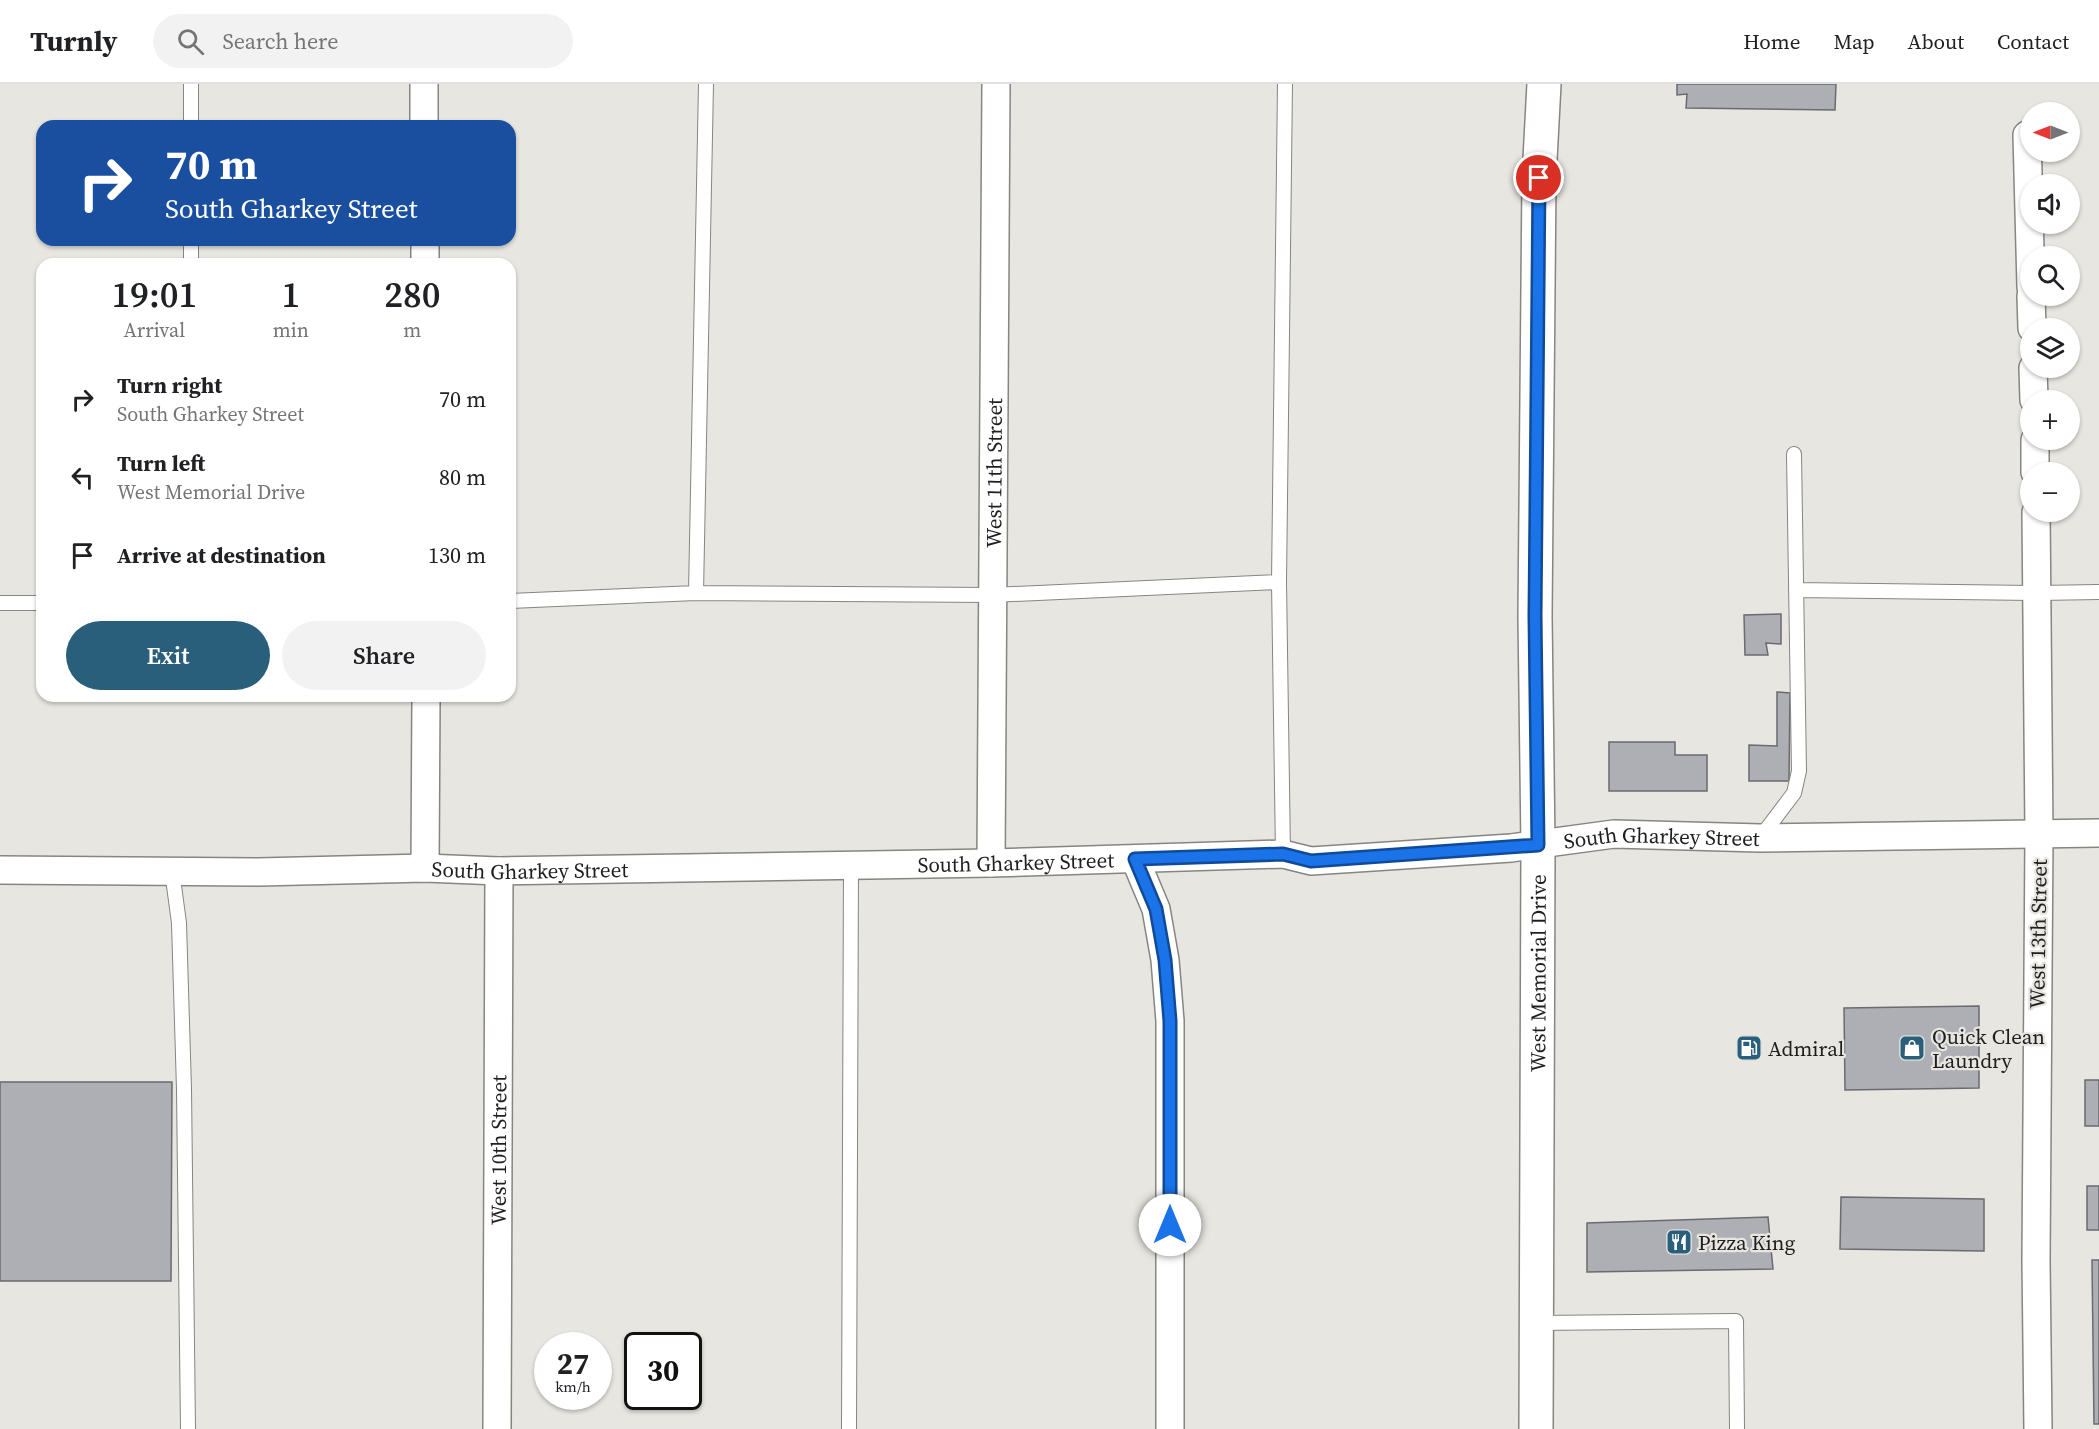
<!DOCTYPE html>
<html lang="en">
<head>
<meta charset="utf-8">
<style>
  body { margin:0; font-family:"Source Serif 4",serif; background:#f2f2f2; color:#202124; height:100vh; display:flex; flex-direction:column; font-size:22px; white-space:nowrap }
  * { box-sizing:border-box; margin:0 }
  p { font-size:20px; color:#757577 }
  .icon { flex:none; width:33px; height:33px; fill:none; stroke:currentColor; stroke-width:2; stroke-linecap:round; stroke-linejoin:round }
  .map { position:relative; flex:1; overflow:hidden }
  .details { position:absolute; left:36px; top:174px; width:480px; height:444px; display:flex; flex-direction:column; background:#fff; border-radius:18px; box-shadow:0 2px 4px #0004 }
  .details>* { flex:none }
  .top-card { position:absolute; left:36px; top:36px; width:480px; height:126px; border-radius:18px; box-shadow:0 2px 4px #0004; background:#1a4fa0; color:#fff; overflow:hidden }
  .needle { width:39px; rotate:270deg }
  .buttons { position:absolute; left:2020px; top:18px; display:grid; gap:12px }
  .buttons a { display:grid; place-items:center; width:60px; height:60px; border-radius:50%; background:#fff; box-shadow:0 2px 4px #0004; font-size:30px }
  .speed { position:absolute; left:534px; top:1248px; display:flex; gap:12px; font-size:30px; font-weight:700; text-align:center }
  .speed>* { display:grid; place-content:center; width:78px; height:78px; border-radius:50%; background:#fff; box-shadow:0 2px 4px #0004; line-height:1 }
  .speed small { font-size:15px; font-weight:400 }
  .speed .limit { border:3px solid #111; border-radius:9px; background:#fff; color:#111 }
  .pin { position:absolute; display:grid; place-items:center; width:51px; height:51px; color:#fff; margin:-26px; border:3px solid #fff; border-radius:50%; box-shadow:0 2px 6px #0007 }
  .me { position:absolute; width:66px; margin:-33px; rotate:0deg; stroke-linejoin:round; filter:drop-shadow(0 0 4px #0008) }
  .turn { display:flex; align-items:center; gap:21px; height:126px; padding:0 30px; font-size:27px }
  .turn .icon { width:78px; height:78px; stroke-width:2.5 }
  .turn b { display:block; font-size:42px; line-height:51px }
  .eta { display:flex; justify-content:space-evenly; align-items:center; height:102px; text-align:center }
  .eta b { font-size:36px; font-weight:600; line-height:42px }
  .primary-button { display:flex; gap:12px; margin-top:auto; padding:12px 30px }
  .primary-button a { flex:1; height:69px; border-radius:36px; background:#2a5f7b; color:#fff; font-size:24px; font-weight:600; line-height:69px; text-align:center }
  .primary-button a+a { background:#f2f2f2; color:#202124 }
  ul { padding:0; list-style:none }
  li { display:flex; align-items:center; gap:18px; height:78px; padding:0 30px }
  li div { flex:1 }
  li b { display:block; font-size:22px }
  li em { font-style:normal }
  header { display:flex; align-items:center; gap:36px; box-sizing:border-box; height:84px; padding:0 30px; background:#fff; border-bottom:2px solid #e0e0e0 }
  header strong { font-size:28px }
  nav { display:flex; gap:33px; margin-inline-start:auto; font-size:21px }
  .search { width:420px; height:54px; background:#f2f2f2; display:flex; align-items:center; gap:15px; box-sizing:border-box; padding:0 21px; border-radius:33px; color:#757577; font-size:22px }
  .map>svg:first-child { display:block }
  .building { fill:#aeafb4; stroke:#6a6b6f; stroke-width:1.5 }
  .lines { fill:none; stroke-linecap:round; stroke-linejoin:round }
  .lane-casing { stroke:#868580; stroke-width:16 }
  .street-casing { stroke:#868580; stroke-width:30 }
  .secondary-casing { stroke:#868580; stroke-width:36 }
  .lane { stroke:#fff; stroke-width:14 }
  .street { stroke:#fff; stroke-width:27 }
  .secondary { stroke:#fff; stroke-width:33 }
  .route-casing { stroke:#114b97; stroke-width:15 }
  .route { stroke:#1a73e8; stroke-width:10 }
  .labels { text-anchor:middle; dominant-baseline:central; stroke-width:4.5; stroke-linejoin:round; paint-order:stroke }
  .street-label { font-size:21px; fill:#201f1e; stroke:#e8e6e1 }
  .poi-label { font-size:21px; fill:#201f1e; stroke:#e8e6e1; text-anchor:start }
</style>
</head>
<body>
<header>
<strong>Turnly</strong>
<div class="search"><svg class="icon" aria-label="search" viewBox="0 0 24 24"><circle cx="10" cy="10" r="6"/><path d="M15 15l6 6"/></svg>Search here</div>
<nav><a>Home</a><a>Map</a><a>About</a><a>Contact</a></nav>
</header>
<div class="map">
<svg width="2099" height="1345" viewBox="0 0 2099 1345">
  <rect width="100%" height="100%" fill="#e8e6e1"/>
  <path class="building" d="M1677,0H1836L1835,26L1686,24L1687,10L1677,11Z
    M1781,530V560L1766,559L1768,571H1745L1744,531Z
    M1777,608L1790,609L1789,697H1749V661L1777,662Z
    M1609,658H1675V671H1707V707H1609Z
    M1979,922V1004L1845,1006L1844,924Z
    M2085,996H2099V1042H2085Z
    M0,998H172L171,1197H0Z
    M2087,1102H2099V1146H2087Z
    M1841,1113L1984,1115V1167L1840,1165Z
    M1768,1133L1773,1185L1587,1188V1139Z
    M2092,1176H2099V1340H2094Z"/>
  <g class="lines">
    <g class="lane-casing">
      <path id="lane" d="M191,0V42
        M191,156V180
        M1279,498L1285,0
        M1796,506L2038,509L2099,508
        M696,509L992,511L1279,498L1283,770
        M510,517L696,509L706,0
        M0,519H42
        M1760,754L1794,709L1799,687L1794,370
        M172,787L179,839L184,1005L188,1345
        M1537,1239L1736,1237L1737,1345
        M849,1345L851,781"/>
    </g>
    <g class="street-casing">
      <g id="street">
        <path d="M424,0V42"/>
        <path d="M2027,51L2031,203"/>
        <path d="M425,156V180"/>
        <path d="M2031,212L2032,244"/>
        <path d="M2033,284L2034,316"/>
        <path d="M2035,356V388"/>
        <path d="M2036,428L2039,750L2036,1176L2038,1345"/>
        <path d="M1135,775L1156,825L1165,876L1170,937V1345"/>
        <path id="s1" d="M991,779L996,0"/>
        <path d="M425,784L426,612"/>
        <path id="s2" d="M0,786L258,788L425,784L499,787L991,779L1283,770L1311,777L1511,764L1614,750L1760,754L2099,749"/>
        <path id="s3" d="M497,1345L499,787"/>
      </g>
    </g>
    <g class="secondary-casing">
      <g id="secondary">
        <path id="s4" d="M1536,1345L1538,761L1535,532L1539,94L1544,0"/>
      </g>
    </g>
    <use href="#lane" class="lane"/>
    <use href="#street" class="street"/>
    <use href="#secondary" class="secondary"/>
  </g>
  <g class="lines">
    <g class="route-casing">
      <path id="route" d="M1170,1141V937L1165,876L1156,825L1135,775L1283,770L1311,777L1538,761L1535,532L1539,94"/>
    </g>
    <use href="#route" class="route"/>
  </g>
  <defs>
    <g id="fuel-square" transform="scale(1.35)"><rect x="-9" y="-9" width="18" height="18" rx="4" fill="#2a5f7b" stroke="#e8e6e1"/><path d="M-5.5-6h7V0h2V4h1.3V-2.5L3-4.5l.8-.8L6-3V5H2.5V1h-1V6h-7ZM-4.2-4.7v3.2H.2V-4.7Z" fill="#fff"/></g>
    <g id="shop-square" transform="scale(1.35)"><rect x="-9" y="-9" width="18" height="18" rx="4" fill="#2a5f7b" stroke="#e8e6e1"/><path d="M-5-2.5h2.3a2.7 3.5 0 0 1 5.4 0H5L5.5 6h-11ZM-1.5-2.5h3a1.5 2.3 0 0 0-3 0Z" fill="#fff"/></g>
    <g id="restaurant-square" transform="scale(1.35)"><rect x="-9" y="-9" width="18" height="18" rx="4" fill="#2a5f7b" stroke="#e8e6e1"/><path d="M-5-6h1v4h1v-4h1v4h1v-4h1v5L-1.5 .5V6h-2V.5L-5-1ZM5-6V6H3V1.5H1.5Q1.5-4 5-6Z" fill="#fff"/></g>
  </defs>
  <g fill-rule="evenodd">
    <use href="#fuel-square" x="1749" y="964"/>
    <use href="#shop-square" x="1912" y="964"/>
    <use href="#restaurant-square" x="1679" y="1158"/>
  </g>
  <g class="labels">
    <g class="street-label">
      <text stroke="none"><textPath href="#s1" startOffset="390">West 11th Street</textPath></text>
      <text stroke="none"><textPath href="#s2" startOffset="1664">South Gharkey Street</textPath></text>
      <text stroke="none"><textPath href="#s2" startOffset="1016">South Gharkey Street</textPath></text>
      <text stroke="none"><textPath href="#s2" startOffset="530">South Gharkey Street</textPath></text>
      <text transform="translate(2038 850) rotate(-89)">West 13th Street</text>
      <text stroke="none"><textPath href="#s4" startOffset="456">West Memorial Drive</textPath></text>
      <text stroke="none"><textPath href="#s3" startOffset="279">West 10th Street</textPath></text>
    </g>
    <g class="poi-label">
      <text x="1932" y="952">Quick Clean<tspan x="1932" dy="24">Laundry</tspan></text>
      <text x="1768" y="964">Admiral</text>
      <text x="1698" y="1158">Pizza King</text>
    </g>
  </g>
</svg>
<div class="buttons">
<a><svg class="needle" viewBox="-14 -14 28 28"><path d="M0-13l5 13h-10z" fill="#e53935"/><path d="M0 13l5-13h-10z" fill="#757577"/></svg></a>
<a><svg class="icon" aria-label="sound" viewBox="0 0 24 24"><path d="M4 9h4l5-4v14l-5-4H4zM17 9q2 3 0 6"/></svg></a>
<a><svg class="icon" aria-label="search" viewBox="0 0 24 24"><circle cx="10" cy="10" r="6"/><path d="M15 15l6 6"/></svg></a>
<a><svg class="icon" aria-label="layers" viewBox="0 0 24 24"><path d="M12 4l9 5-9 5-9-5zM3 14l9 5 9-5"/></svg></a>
<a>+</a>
<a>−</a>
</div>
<div class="speed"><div>27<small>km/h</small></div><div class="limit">30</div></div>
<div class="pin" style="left:1539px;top:94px;background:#d93025"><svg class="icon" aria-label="arrive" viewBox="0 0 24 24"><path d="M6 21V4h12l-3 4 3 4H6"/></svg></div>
<svg class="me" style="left:1170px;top:1141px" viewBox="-20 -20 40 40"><circle r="19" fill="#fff"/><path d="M0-13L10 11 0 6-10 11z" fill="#1a73e8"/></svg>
<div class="top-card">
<div class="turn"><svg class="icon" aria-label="right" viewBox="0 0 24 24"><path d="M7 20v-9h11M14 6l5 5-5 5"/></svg><div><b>70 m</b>South Gharkey Street</div></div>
</div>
<section class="details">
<div class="eta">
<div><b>19:01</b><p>Arrival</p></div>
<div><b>1</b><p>min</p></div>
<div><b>280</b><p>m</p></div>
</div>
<ul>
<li><svg class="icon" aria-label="right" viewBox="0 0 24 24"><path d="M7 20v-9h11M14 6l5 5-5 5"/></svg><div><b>Turn right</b><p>South Gharkey Street</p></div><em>70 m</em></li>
<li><svg class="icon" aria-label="left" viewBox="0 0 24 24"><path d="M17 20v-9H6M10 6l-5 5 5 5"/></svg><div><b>Turn left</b><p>West Memorial Drive</p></div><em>80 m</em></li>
<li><svg class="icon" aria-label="arrive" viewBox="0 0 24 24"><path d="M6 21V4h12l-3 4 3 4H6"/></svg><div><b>Arrive at destination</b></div><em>130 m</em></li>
</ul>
<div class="primary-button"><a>Exit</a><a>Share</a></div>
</section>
</div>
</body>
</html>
